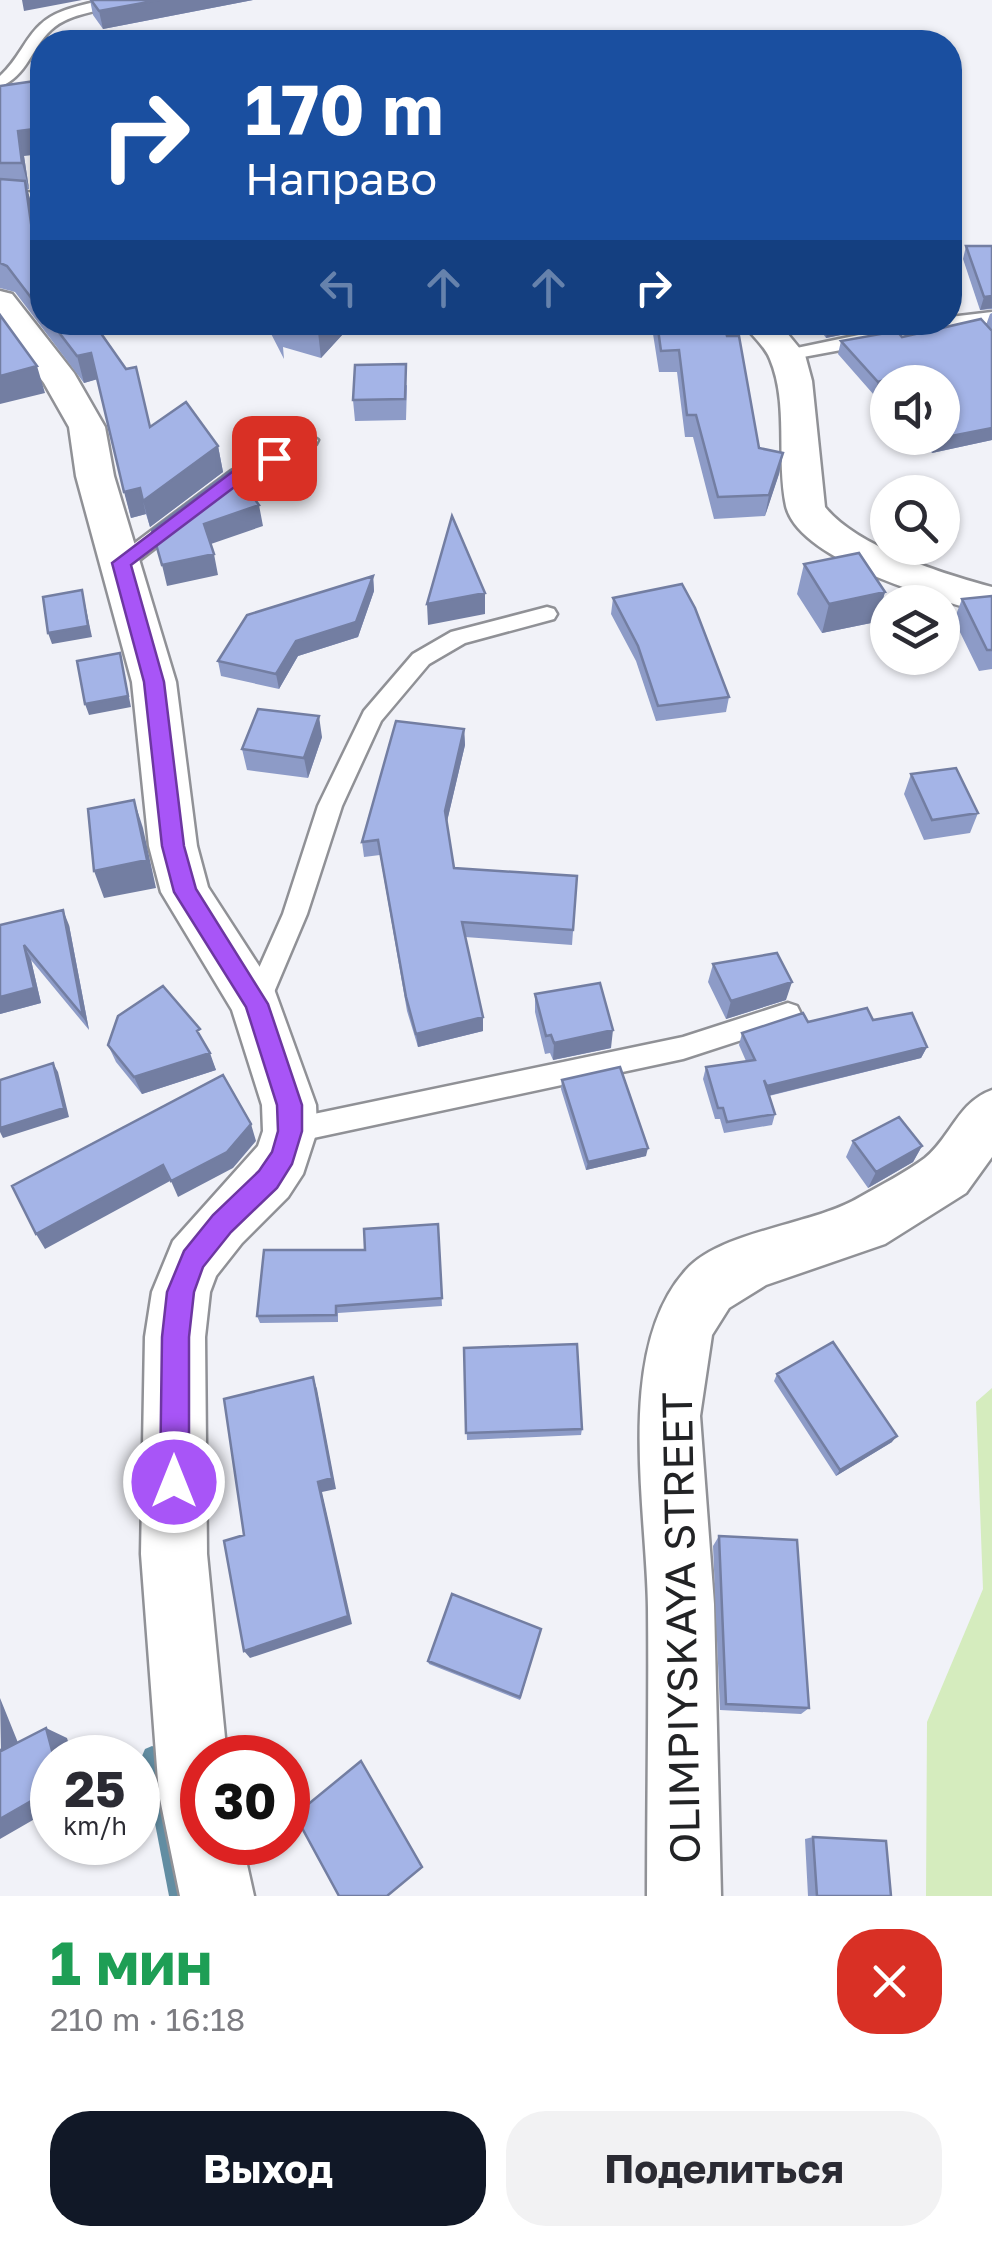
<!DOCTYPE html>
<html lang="ru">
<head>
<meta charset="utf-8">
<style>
  body { margin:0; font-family:"Golos Text",sans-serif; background:#f2f2f3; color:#2b2b33; height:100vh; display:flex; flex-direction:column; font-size:38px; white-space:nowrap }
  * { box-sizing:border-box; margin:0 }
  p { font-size:32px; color:#7c7c81 }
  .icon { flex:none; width:55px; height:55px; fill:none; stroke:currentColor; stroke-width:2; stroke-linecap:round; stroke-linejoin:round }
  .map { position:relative; height:1896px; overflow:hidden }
  .panel { display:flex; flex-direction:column; background:#fff; flex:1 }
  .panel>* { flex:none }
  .guide { position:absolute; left:30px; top:30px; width:932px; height:305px; border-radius:40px; box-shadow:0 2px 8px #0004; background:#1a4fa0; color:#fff; overflow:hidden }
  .tools { position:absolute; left:870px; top:365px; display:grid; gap:20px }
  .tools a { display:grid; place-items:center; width:90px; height:90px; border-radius:50%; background:#fff; box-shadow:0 2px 8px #0004; font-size:50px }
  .speed { position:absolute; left:30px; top:1735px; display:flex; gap:20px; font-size:50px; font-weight:700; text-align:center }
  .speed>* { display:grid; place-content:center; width:130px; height:130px; border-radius:50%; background:#fff; box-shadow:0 2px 8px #0004; line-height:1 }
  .speed small { font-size:25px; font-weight:400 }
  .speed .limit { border:15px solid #d22; background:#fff; color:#111 }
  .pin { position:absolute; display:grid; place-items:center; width:85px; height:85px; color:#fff; margin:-42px; border-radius:20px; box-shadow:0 5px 15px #0006 }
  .me { position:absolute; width:110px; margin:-55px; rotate:0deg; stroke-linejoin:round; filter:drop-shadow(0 0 8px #0008) }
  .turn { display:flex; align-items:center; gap:35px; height:210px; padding:0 50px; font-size:45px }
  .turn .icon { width:130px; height:130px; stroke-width:2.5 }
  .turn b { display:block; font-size:70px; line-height:85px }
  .lanes { display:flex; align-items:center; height:95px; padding:0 50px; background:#0003; justify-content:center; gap:50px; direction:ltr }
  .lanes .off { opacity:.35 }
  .round { display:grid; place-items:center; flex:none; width:105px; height:105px; border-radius:40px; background:#f2f2f3 }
  .headline { display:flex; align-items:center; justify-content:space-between; height:170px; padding:0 50px }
  h1 { font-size:60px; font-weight:700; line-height:75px; color:#1e9e55 }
  .cta { display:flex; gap:20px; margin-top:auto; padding:20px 50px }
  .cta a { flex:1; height:115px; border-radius:40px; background:#111827; color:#fff; font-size:40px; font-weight:700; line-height:115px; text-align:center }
  .cta a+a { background:#f2f2f3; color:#2b2b33 }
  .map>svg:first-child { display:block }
  .green { fill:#d5ecbe }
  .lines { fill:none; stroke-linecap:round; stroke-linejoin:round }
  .stream { fill:#628da2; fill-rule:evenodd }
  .lane-casing { stroke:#909196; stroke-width:5 }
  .street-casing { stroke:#909196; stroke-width:5 }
  .lane { fill:#fff; fill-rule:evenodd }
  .street { fill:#fff; fill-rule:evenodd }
  .wall { fill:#8d9bc7 }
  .shaded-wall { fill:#737ea2 }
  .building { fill:#a4b4e7; stroke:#737ea2; stroke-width:2.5 }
  .route { fill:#a855f7; stroke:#6d37a1; stroke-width:2.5 }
  .labels { text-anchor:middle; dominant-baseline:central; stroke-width:8; stroke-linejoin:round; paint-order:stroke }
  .near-street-label { font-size:42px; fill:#222325; stroke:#fff }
</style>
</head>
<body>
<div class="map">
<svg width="992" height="1896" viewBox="0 0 992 1896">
  <rect width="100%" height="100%" fill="#f1f2f8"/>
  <path class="green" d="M992,1388V1896H926L927,1722L983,1589L976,1402Z"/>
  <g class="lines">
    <path class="stream" d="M152,1746L159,1749L162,1756L189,1896H169L142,1756L145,1749Z"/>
    <g class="lane-casing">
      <path id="lane" d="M101,0H123C101,14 71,11 51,30C31,48 28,75 0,87V76C19,59 25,38 41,24C57,9 81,6 101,0Z
        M0,191L42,193V203L0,201Z
        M992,312V322L787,360L778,355L787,350L921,322H950V317Z
        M309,434L318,440L316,444L245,479L129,568H115V558L231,471Z
        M547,607L554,609L557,614L554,619L465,643L429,664L381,721L342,806L307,914L269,1004L265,1012L256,1015L247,1012L243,1004L283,914L318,806L364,711L413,654L451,632Z
        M788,1003L797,1006L801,1014L797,1022L683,1059L290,1143L280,1140L276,1131L280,1122L290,1119L683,1037Z"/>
    </g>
    <g class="street-casing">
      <path id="street" d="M0,291L12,294L74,373L105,427L114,476L176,682L197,846L208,887L274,989L316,1105L317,1131L303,1174L288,1197L242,1243L216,1276L210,1292L205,1337L207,1554L227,1758H202V1842H242L254,1896H180L159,1794L141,1554L145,1337L152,1292L173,1241L258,1146L263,1131L262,1105L232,1010L161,892L149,846L132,682L76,476L69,427L44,383L0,324Z
        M742,322H778L805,355L812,381L825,507C857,547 943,574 992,587V615C943,601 799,562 786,506C776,459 789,404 770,359C765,346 751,335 742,322Z
        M992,1090V1157L966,1193L885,1244L766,1285L729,1308L712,1335L700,1416L714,1604L721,1896H647C647,1800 649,1704 648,1608C647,1510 614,1349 686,1270C722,1230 814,1225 860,1197C881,1185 905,1173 925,1158C951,1137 958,1102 992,1090Z"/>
    </g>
    <use href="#lane" class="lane"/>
    <use href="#street" class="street"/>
  </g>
  <path class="wall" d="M90,0H253L103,29L93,15Z
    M0,86L24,156L29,189H27L32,206L40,263L42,261V322H93L150,426L218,446L223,472L150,527L146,514L131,518L97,379L84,383L15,292L0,288Z
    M966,246H992V309L980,310L963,259Z
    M992,313V440L932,453L920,438H942V382H888V396L885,392L874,395L838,354L841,341L902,337L986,325L990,314Z
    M265,322H354L321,358L283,347L284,359Z
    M654,322H723L759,448L783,453L779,474L765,516L714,519L693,437H685L677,372H659L653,334Z
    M815,322H880L879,327L826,338Z
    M407,385L406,420L355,421L353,400Z
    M804,564L885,592L876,622L822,633L797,594Z
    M373,576L374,591L358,637L298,656L279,689L221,676L218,661Z
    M992,596V669L979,671L954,620L962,599Z
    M613,598L729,697L726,712L656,721L636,661L611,614Z
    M464,729L465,745L447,821L454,868L577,876L572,945L465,937L483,1017V1031L418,1047L407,1011L380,855L364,857L362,842Z
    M322,737L308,778L247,770L242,749Z
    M911,774L978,813L970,833L924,840L904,794Z
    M0,925H69L89,1030L31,960L41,1003L0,1014Z
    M713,964L786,1000L726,1019L708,982Z
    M535,994L611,1048L553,1060L550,1053L545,1054L535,1012Z
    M873,1020L927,1047L921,1058L769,1096L775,1114L772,1125L724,1133L720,1119H715L703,1079L706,1067L746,1061L739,1045L742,1033L808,1022Z
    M108,1045L206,1046L216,1070L142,1094L116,1062Z
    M562,1080L646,1156L586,1170L561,1089Z
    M853,1141L922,1146L913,1162L868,1188L846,1157Z
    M438,1224L442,1306L338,1313V1322L260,1323L257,1316L365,1250Z
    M464,1348L582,1429L581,1435L467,1440Z
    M777,1374L892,1442L836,1476L774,1381Z
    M719,1536L809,1708L801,1714L720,1710L713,1546Z
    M541,1629L520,1700L429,1664L428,1661Z
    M813,1837L891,1896H808L805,1839Z"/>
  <path class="shaded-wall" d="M22,0H82L24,11Z
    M159,0H253L103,29L99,11Z
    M42,128V154L24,156L29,189L22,163L18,131Z
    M25,181L32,206L42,278L37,265Z
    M992,296V308L980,310L984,297Z
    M327,322H354L321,358L318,332Z
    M850,322H880L879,327L826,338L828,327Z
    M91,353L98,379L84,383L77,356Z
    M37,366L45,393L0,404V376Z
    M888,379L885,392L874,395L878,382Z
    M992,428V440L932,453L936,439Z
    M218,446L223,472L150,527L143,501Z
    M783,453L779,474L765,516L769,495Z
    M140,488L146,514L131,518L124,492Z
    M259,505L263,526L208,545L204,524Z
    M214,554L218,575L167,586L162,565Z
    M373,576L374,591L358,637L298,656L279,689L276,674L296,641Z
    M82,590L92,637L52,644L48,633Z
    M885,592L876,622L822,633L829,604Z
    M485,593V614L428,625L427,604Z
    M120,653L131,707L89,715L85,704Z
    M319,716L322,737L308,778L304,758Z
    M464,729L465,745L446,826L445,811Z
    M134,800L143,828L156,888L104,898L94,871Z
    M63,910L69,925L89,1030L83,1016Z
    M24,945L31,960L41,1003L0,1014V997Z
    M792,982L786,1000L726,1019L731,1001Z
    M483,1017V1031L418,1047L416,1034Z
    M613,1030L611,1048L553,1060L554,1043Z
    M927,1047L921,1058L763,1097L767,1086Z
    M210,1053L216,1070L142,1094L134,1077Z
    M53,1063L58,1072L69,1117L3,1138L0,1132V1128Z
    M251,1124L256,1141L233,1168L178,1197L171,1181Z
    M922,1146L913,1162L868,1188L876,1172Z
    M648,1148L646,1156L586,1170L588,1162Z
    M163,1165L170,1181L45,1249L36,1234Z
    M313,1377L317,1389L336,1489L322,1492L352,1624L250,1658L244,1651L318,1482Z
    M897,1436L892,1442L836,1476L840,1470Z
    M0,1698L25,1760L1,1751Z
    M46,1728L67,1738L73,1758H54Z
    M52,1789V1809L0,1839V1819Z"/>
  <path class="building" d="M91,0H159L99,11Z
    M482,33L500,42H456Z
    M42,80V128L18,131L22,163H0V86Z
    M0,179L25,181L37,265L42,261V312L7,266L0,263Z
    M966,246H992V296L984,297Z
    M0,315L37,366L0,376Z
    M981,319L992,331V428L936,439L934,438H942V382H891L888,379L878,382L841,341L897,331L902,337Z
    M51,322H93L126,369L136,367L150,427L186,402L218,446L143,501L140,488L124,492L91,353L77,356Z
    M285,322H327L318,332Z
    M657,322H723L727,336H739L759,448L783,453L769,495L718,497L696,415H687L679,350L661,351Z
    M825,322H850L828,327Z
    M406,364L405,399L353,400L355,365Z
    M233,469L259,505L204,524L214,554L162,565L152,530Z
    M452,516L485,593L427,604Z
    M859,553L885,592L829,604L804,564Z
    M373,576L356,622L296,641L276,674L218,661L247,615Z
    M682,584L695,608L729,697L658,706L638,646L613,598Z
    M82,590L88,626L48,633L43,597Z
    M992,596V650H987L962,599Z
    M120,653L128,696L85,704L77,661Z
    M258,709L319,716L304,758L242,749Z
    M396,721L464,729L445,811L454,868L577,876L573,930L462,922L483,1017L416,1034L406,997L378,840L362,842Z
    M956,768L978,813L932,820L911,774Z
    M134,800L147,860L94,871L88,809Z
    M63,910L83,1016L24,945L34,988L0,997V925Z
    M777,953L792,982L731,1001L713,964Z
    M600,983L613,1030L554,1043L551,1035L546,1036L535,994Z
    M163,986L200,1029L197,1031L210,1053L134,1077L108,1045L118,1016Z
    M867,1008L873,1020L912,1013L927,1047L767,1086L764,1080L775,1114L727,1122L723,1108H718L706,1067L755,1060L742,1033L803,1013L808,1022Z
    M53,1063L64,1108L0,1128V1080Z
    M620,1067L648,1148L588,1162L562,1080Z
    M223,1075L251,1124L227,1152L171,1181L163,1165L36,1234L12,1186Z
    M899,1117L922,1146L876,1172L853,1141Z
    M438,1224L442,1298L336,1306V1315L257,1316L264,1250H365L364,1229Z
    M833,1342L897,1436L840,1470L777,1374Z
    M577,1344L582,1429L466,1433L464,1348Z
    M313,1377L332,1478L318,1482L348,1616L244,1651L224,1541L244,1535L224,1399Z
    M719,1536L797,1540L809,1708L726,1704Z
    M452,1594L541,1629L520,1697L428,1661Z
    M46,1728L54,1758H52V1789L0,1819V1749L1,1751Z
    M361,1761L422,1867L387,1896H339L295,1815Z
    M813,1837L886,1841L891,1896H817Z"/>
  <path class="route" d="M274,452L283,458L280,461L245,479L131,565L164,682L184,846L196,889L268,1004L302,1105V1131L292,1164L277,1188L231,1232L203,1267L194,1292L189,1337V1482L184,1492L174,1496L164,1492L160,1482L162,1337L167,1292L184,1251L213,1215L259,1171L272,1152L278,1131L277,1105L246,1007L174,892L162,846L144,682L112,563L232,472Z"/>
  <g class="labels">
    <g class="near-street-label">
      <text transform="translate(680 1628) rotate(-91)">OLIMPIYSKAYA STREET</text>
    </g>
  </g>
</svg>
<div class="tools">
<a><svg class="icon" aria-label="sound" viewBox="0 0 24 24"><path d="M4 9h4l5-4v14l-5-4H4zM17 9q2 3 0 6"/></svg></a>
<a><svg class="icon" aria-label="search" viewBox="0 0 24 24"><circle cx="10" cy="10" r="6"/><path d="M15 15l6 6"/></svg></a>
<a><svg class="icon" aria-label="layers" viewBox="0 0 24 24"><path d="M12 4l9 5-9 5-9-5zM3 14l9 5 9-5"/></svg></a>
</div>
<div class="speed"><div>25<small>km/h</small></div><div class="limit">30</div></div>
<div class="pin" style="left:274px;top:458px;background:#d93025"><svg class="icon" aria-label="arrive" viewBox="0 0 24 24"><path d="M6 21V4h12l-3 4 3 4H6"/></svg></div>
<svg class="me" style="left:174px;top:1482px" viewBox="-20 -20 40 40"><circle r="17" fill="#a855f7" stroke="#fff" stroke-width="3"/><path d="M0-11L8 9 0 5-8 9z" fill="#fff"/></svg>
<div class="guide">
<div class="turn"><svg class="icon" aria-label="right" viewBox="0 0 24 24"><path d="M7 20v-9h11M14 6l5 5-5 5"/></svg><div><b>170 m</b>Направо</div></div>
<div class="lanes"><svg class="icon off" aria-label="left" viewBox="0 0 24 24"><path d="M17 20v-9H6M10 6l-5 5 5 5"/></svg><svg class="icon off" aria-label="ahead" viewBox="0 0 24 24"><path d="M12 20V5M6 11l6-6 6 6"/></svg><svg class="icon off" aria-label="ahead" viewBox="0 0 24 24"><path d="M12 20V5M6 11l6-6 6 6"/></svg><svg class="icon" aria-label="right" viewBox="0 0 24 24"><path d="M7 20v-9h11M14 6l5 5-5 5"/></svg></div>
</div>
</div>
<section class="panel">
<div class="headline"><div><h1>1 мин</h1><p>210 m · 16:18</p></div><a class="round" style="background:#d93025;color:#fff"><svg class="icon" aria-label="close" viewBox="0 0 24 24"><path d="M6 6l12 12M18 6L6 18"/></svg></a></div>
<div class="cta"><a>Выход</a><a>Поделиться</a></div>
</section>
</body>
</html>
